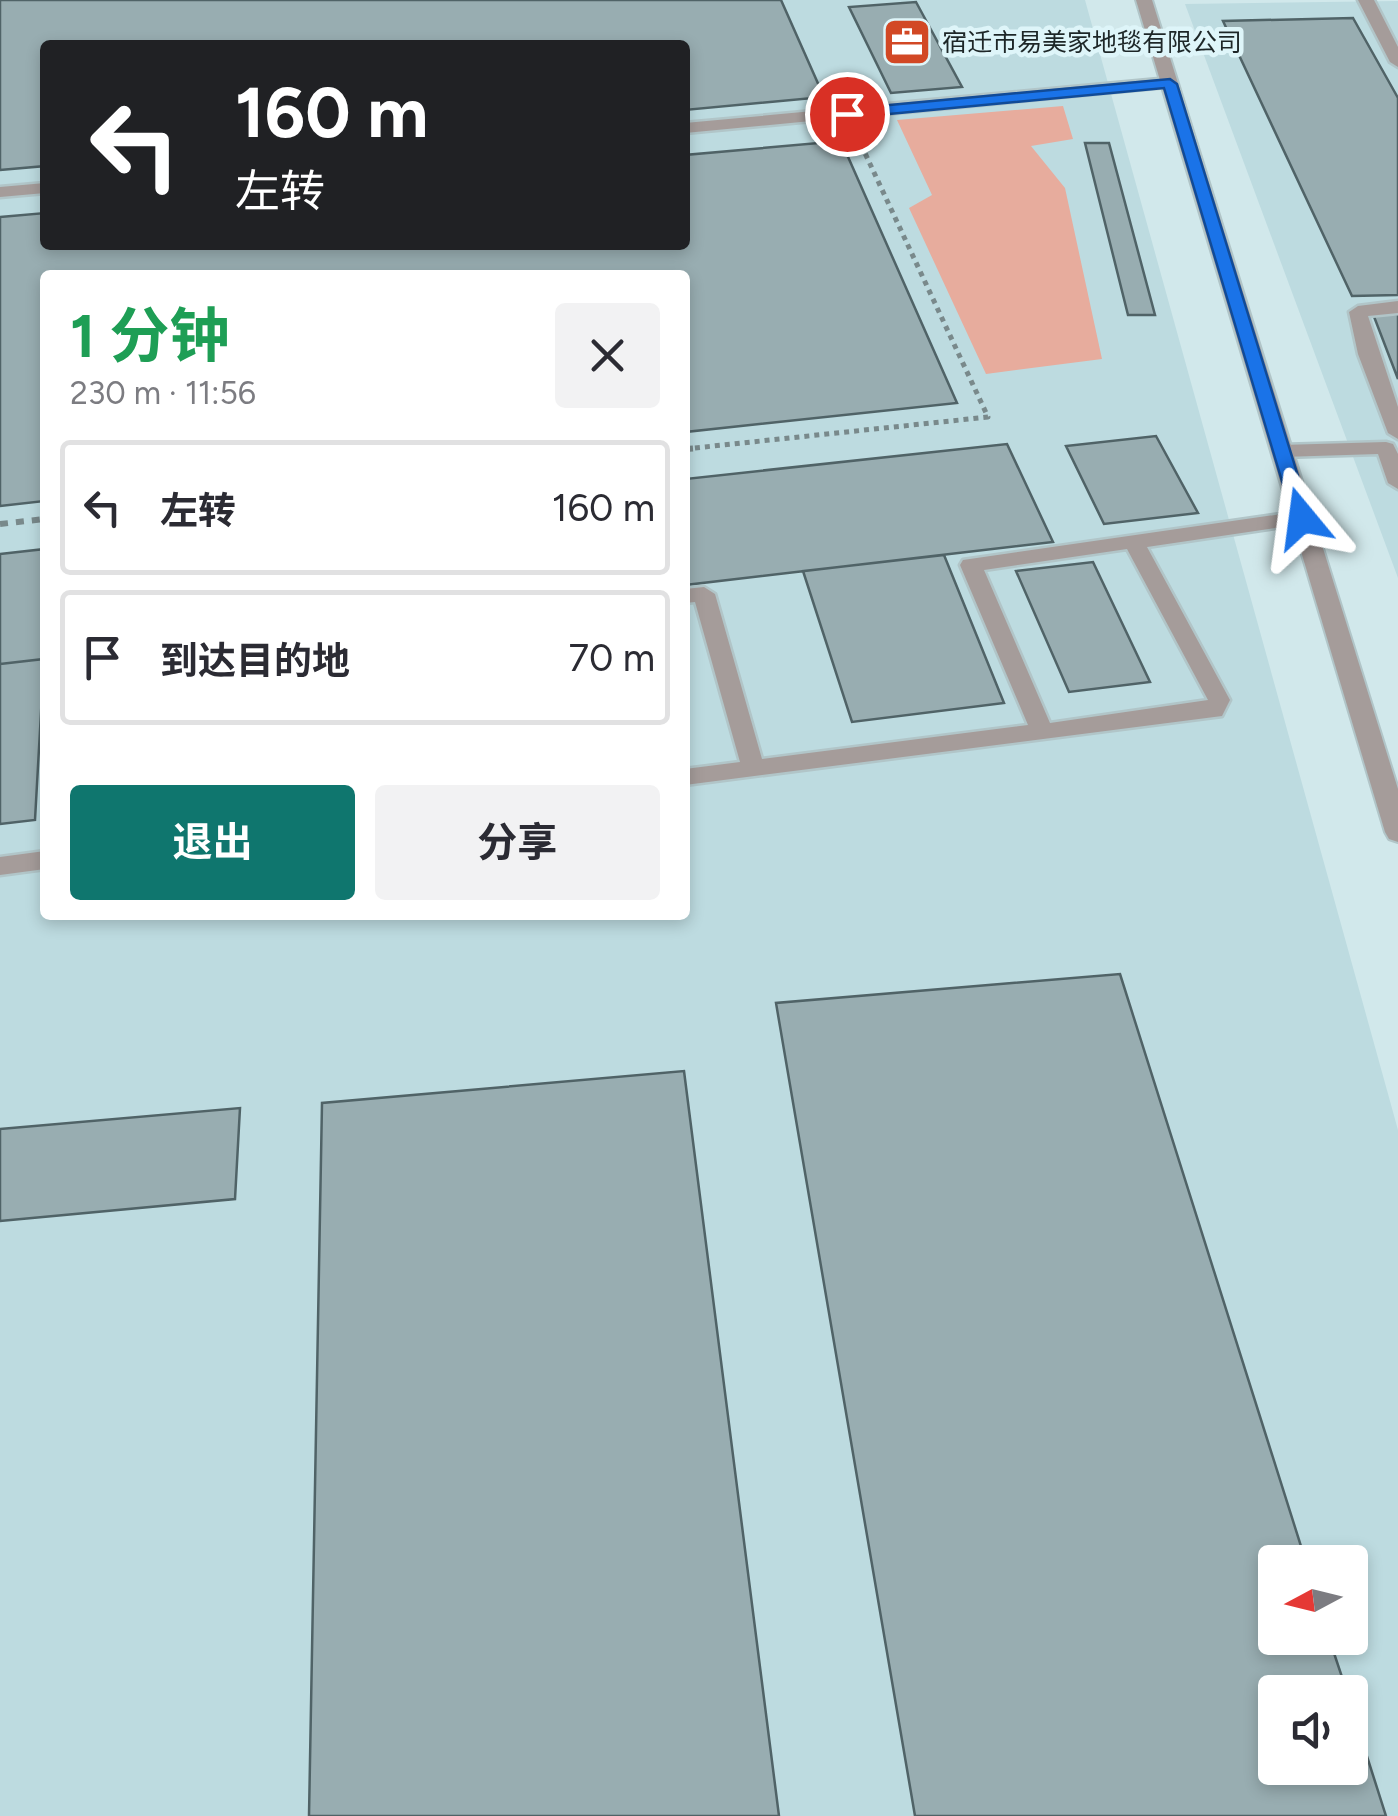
<!DOCTYPE html>
<html lang="zh">
<head>
<meta charset="utf-8">
<style>
  body { margin:0; font-family:Figtree,"Noto Sans SC",sans-serif; background:#f2f2f3; color:#2b2b33; height:100vh; display:flex; flex-direction:column; font-size:38px; white-space:nowrap }
  * { box-sizing:border-box; margin:0 }
  p { font-size:32px; color:#7c7c81 }
  .icon { flex:none; width:55px; height:55px; fill:none; stroke:currentColor; stroke-width:2; stroke-linecap:round; stroke-linejoin:round }
  .map { position:relative; flex:1; overflow:hidden }
  .drawer { position:absolute; left:40px; top:270px; width:650px; height:650px; display:flex; flex-direction:column; background:#fff; border-radius:10px; box-shadow:0 5px 15px #0003 }
  .drawer>* { flex:none }
  .top-card { position:absolute; left:40px; top:40px; width:650px; height:210px; border-radius:10px; box-shadow:0 5px 15px #0003; background:#202124; color:#fff; overflow:hidden }
  .needle { width:65px; rotate:263deg }
  .buttons { position:absolute; left:1258px; top:1545px; display:grid; gap:20px }
  .buttons a { display:grid; place-items:center; width:110px; height:110px; border-radius:10px; background:#fff; box-shadow:0 5px 15px #0003; font-size:50px }
  .pin { position:absolute; display:grid; place-items:center; width:85px; height:85px; color:#fff; margin:-42px; border:5px solid #fff; border-radius:50%; box-shadow:0 2px 10px #0007 }
  .me { position:absolute; width:110px; margin:-55px; rotate:344deg; stroke-linejoin:round; filter:drop-shadow(0 0 8px #0008) }
  .turn { display:flex; align-items:center; gap:35px; height:210px; padding:0 30px; font-size:45px }
  .turn .icon { width:130px; height:130px; stroke-width:2.5 }
  .turn b { display:block; font-size:70px; line-height:85px }
  .round { display:grid; place-items:center; flex:none; width:105px; height:105px; border-radius:10px; background:#f2f2f3 }
  .head { display:flex; align-items:center; justify-content:space-between; height:170px; padding:0 30px }
  h1 { font-size:60px; font-weight:700; line-height:75px; color:#1e9e55 }
  .primary-button { display:flex; gap:20px; margin-top:auto; padding:20px 30px }
  .primary-button a { flex:1; height:115px; border-radius:10px; background:#0f766e; color:#fff; font-size:40px; font-weight:700; line-height:115px; text-align:center }
  .primary-button a+a { background:#f2f2f3; color:#2b2b33 }
  ul { padding:0; list-style:none }
  li { display:flex; align-items:center; gap:30px; height:135px; margin:0 20px 15px; padding:0 10px; border:5px solid #e1e1e2; border-radius:10px }
  li div { flex:1 }
  li b { display:block; font-size:38px }
  li em { font-style:normal }
  .map>svg:first-child { display:block }
  .built { fill:#bddbe0; fill-rule:evenodd }
  .green { fill:#e7ac9d }
  .building { fill:#98adb1; stroke:#506367; stroke-width:2.5 }
  .lines { fill:none; stroke-linecap:round; stroke-linejoin:round }
  .service-casing { stroke:#b1c5c8; stroke-width:5 }
  .tertiary-casing { stroke:#b1c5c8; stroke-width:4 }
  .path-far1 { stroke:#79898b; stroke-width:5; stroke-dasharray:5 5; stroke-linecap:butt }
  .path { stroke:#79898b; stroke-width:6; stroke-dasharray:8 8; stroke-linecap:butt }
  .service { fill:#a59c9a; fill-rule:evenodd }
  .tertiary { fill:#a59c9a; fill-rule:evenodd }
  .route { fill:#1a73e8; stroke:#114b97; stroke-width:2.5 }
  .labels { text-anchor:middle; dominant-baseline:central; stroke-width:9; stroke-linejoin:round; paint-order:stroke }
  .far-poi-label { font-size:25px; fill:#1d2627; stroke:#def5f9; text-anchor:start }
</style>
</head>
<body>
<div class="map">
<svg width="1398" height="1816" viewBox="0 0 1398 1816">
  <rect width="100%" height="100%" fill="#d1e8eb"/>
  <path class="built" d="M0,0H1085L1398,1130V1816H0ZM45,45H685V245H45ZM45,275H685V915H45ZM1275,1562H1350V1638H1275ZM1275,1692H1350V1768H1275Z
    M1398,1V578L1185,4Z"/>
  <path class="green" d="M1063,106L1073,139L1031,146L1065,188L1102,359L986,374L909,208L932,195L897,120Z"/>
  <path class="building" d="M0,0H781L824,97L685,110V45H45V166L0,170Z
    M916,2L962,87L891,93L849,7Z
    M1353,18L1398,98V295L1352,296L1223,21Z
    M841,141L957,403L685,432V275H45V501L0,506V217L45,213V245H685V155Z
    M1085,143H1109L1155,315H1128Z
    M1373,314H1398V379Z
    M1156,436L1198,513L1104,524L1066,446Z
    M1007,444L1053,542L685,585V479Z
    M45,549V659L0,664V554Z
    M944,555L1004,703L852,722L803,571Z
    M1093,562L1150,682L1069,692L1016,571Z
    M44,659L35,820L0,824V664Z
    M1120,974L1306,1562H1275V1638H1329L1347,1692H1275V1768H1350V1703L1386,1816H915L776,1003Z
    M684,1071L779,1816H309L322,1103Z
    M240,1108L235,1199L0,1221V1129Z"/>
  <g class="lines">
    <g class="service-casing">
      <path id="service" d="M1358,0H1374L1398,47V67L1390,62Z
        M1170,78L1176,80V86L685,133V123Z
        M45,183V193L0,197V187Z
        M1398,301V313L1368,316L1398,407V439L1388,433L1358,354L1349,312L1358,306Z
        M1386,442L1393,444L1398,454V489L1388,483L1378,454L1282,457L1272,451L1282,445Z
        M1302,511L1309,513L1312,518L1309,523L1147,547L1230,700L1222,716L685,785V769L740,762L695,602L685,603V589L704,587L715,594L762,759L1028,725L960,565L963,560ZM1127,549L1208,700L1050,723L984,570Z
        M45,851V869L0,875V857Z"/>
    </g>
    <g class="tertiary-casing">
      <path id="tertiary" d="M1136,0H1152L1398,789V842L1389,839L1385,832Z"/>
    </g>
    <path class="path-far1" d="M685,449L988,417L857,136"/>
    <path class="path" d="M685,449L699,448
      M0,524L45,519"/>
    <use href="#service" class="service"/>
    <use href="#tertiary" class="tertiary"/>
  </g>
  <path class="route" d="M1170,79L1177,84L1311,518L1309,522H1295L1293,518L1164,88L847,118L839,114L847,109Z"/>
  <defs>
    <g id="office-square" transform="scale(2.5)"><rect x="-9" y="-9" width="18" height="18" rx="4" fill="#d24825" stroke="#def5f9"/><path d="M-6-3h4V-5.5h4V-3h4V5H-6ZM-1-4.5V-3h2v-1.5ZM-6 0V1H6V0Z" fill="#fff"/></g>
  </defs>
  <g fill-rule="evenodd">
    <use href="#office-square" x="907" y="42"/>
  </g>
  <g class="labels">
    <g class="far-poi-label">
      <text x="942" y="42">宿迁市易美家地毯有限公司</text>
    </g>
  </g>
</svg>
<div class="buttons">
<a><svg class="needle" viewBox="-14 -14 28 28"><path d="M0-13l5 13h-10z" fill="#e53935"/><path d="M0 13l5-13h-10z" fill="#7c7c81"/></svg></a>
<a><svg class="icon" aria-label="sound" viewBox="0 0 24 24"><path d="M4 9h4l5-4v14l-5-4H4zM17 9q2 3 0 6"/></svg></a>
</div>
<div class="pin" style="left:847px;top:114px;background:#d93025"><svg class="icon" aria-label="arrive" viewBox="0 0 24 24"><path d="M6 21V4h12l-3 4 3 4H6"/></svg></div>
<svg class="me" style="left:1302px;top:518px" viewBox="-20 -20 40 40"><path d="M0-17L14 15 0 8-14 15z" fill="#1a73e8" stroke="#fff" stroke-width="4"/></svg>
<div class="top-card">
<div class="turn"><svg class="icon" aria-label="left" viewBox="0 0 24 24"><path d="M17 20v-9H6M10 6l-5 5 5 5"/></svg><div><b>160 m</b>左转</div></div>
</div>
<section class="drawer">
<div class="head"><div><h1>1 分钟</h1><p>230 m · 11:56</p></div><a class="round"><svg class="icon" aria-label="close" viewBox="0 0 24 24"><path d="M6 6l12 12M18 6L6 18"/></svg></a></div>
<ul>
<li><svg class="icon" aria-label="left" viewBox="0 0 24 24"><path d="M17 20v-9H6M10 6l-5 5 5 5"/></svg><div><b>左转</b></div><em>160 m</em></li>
<li><svg class="icon" aria-label="arrive" viewBox="0 0 24 24"><path d="M6 21V4h12l-3 4 3 4H6"/></svg><div><b>到达目的地</b></div><em>70 m</em></li>
</ul>
<div class="primary-button"><a>退出</a><a>分享</a></div>
</section>
</div>
</body>
</html>
